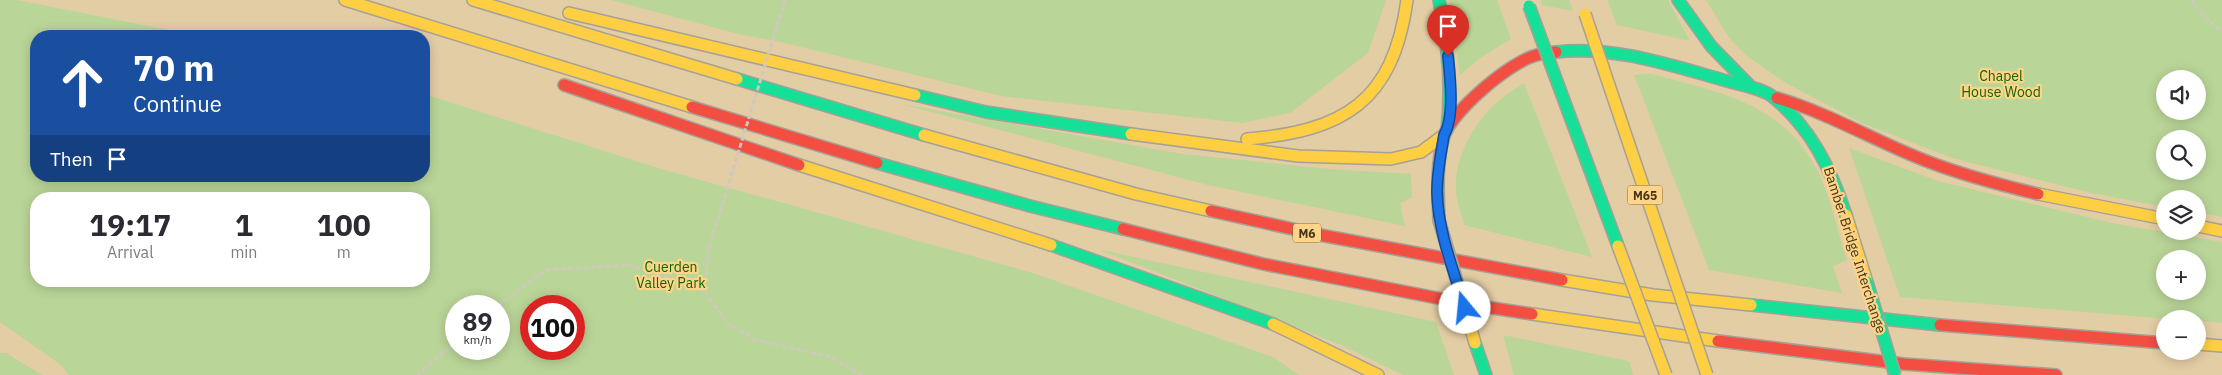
<!DOCTYPE html>
<html lang="en">
<head>
<meta charset="utf-8">
<style>
  body { margin:0; font-family:"IBM Plex Sans",sans-serif; background:#f2f2f3; color:#2b2b33; height:100vh; display:flex; flex-direction:column; font-size:19px; white-space:nowrap }
  * { box-sizing:border-box; margin:0 }
  p { font-size:16px; color:#7c7c81 }
  .icon { flex:none; width:28px; height:28px; fill:none; stroke:currentColor; stroke-width:2; stroke-linecap:round; stroke-linejoin:round }
  .map { position:relative; flex:1; overflow:hidden }
  .drawer { position:absolute; left:30px; top:192px; width:400px; height:95px; display:flex; flex-direction:column; background:#fff; border-radius:20px; box-shadow:0 2px 12px #0003 }
  .drawer>* { flex:none }
  .banner { position:absolute; left:30px; top:30px; width:400px; height:152px; border-radius:20px; box-shadow:0 2px 12px #0003; background:#1a4fa0; color:#fff; overflow:hidden }
  .fabs { position:absolute; left:2156px; top:70px; display:grid; gap:10px }
  .fabs a { display:grid; place-items:center; width:50px; height:50px; border-radius:50%; background:#fff; box-shadow:0 2px 12px #0003; font-size:25px }
  .speed { position:absolute; left:445px; top:295px; display:flex; gap:10px; font-size:25px; font-weight:700; text-align:center }
  .speed>* { display:grid; place-content:center; width:65px; height:65px; border-radius:50%; background:#fff; box-shadow:0 2px 12px #0003; line-height:1 }
  .speed small { font-size:12px; font-weight:400 }
  .speed .limit { border:8px solid #d22; background:#fff; color:#111 }
  .pin { position:absolute; display:grid; place-items:center; width:42px; height:42px; color:#fff; margin:-51px -21px; border-radius:50% 50% 50% 0; rotate:-45deg; box-shadow:0 0 5px #0007 }
  .pin .icon { rotate:45deg }
  .me { position:absolute; width:55px; margin:-28px; rotate:343deg; stroke-linejoin:round; filter:drop-shadow(0 0 4px #0008) }
  .turn { display:flex; align-items:center; gap:18px; height:105px; padding:0 20px; font-size:22px }
  .turn .icon { width:65px; height:65px; stroke-width:2.5 }
  .turn b { display:block; font-size:35px; line-height:42px }
  .then { display:flex; align-items:center; height:48px; padding:0 20px; background:#0003; gap:10px; font-size:19px }
  .eta { display:flex; justify-content:space-evenly; align-items:center; height:85px; text-align:center }
  .eta b { font-size:30px; font-weight:800; line-height:35px }
  .map>svg:first-child { display:block }
  .green { fill:#bad598; fill-rule:evenodd }
  .lines { fill:none; stroke-linecap:round; stroke-linejoin:round }
  .fast-casing { stroke:#a6a197; stroke-width:14 }
  .slow-casing { stroke:#a6a197; stroke-width:14 }
  .jam-casing { stroke:#a6a197; stroke-width:14 }
  .path { stroke:#cfc9bd; stroke-width:3; stroke-dasharray:5 2.5; stroke-linecap:butt }
  .fast { stroke:#16e098; stroke-width:11 }
  .slow { stroke:#ffcf43; stroke-width:11 }
  .jam { stroke:#f24e42; stroke-width:11 }
  .fast-bridge-casing { stroke:#a6a197; stroke-width:14; stroke-linecap:butt }
  .slow-bridge-casing { stroke:#a6a197; stroke-width:14; stroke-linecap:butt }
  .path-bridge { stroke:#cfc9bd; stroke-width:3; stroke-dasharray:5 2.5; stroke-linecap:butt }
  .fast-bridge { stroke:#16e098; stroke-width:11 }
  .slow-bridge { stroke:#ffcf43; stroke-width:11 }
  .route-casing { stroke:#114b97; stroke-width:12 }
  .route { stroke:#1a73e8; stroke-width:9 }
  .labels { text-anchor:middle; dominant-baseline:central; stroke-width:4.5; stroke-linejoin:round; paint-order:stroke }
  .shield { fill:#fed48a; stroke:#7c6438; stroke-width:1 }
  .shield-label { font-size:12px; font-weight:bold; fill:#453415 }
  .park-label { font-size:14px; fill:#0f6600; stroke:#fed48a }
  .street-label { font-size:14px; fill:#453415; stroke:#fed48a }
</style>
</head>
<body>
<div class="map">
<svg width="2222" height="375" viewBox="0 0 2222 375">
  <rect width="100%" height="100%" fill="#e3cda5"/>
  <path class="green" d="M0,0H17L199,36H36V176H424V94L658,168L1033,273L1273,357L1299,375H69L61,365L0,322ZM36,199H424V281H36ZM456,306H499V349H456ZM574,306V349H531V306Z
    M611,0H1386L1368,53L1290,113L1242,123L1001,96L781,42L742,35Z
    M1449,0H1497L1511,39L1480,58L1460,75Z
    M1541,0H1569L1573,11L1542,5Z
    M1607,0H1668L1690,41L1617,25Z
    M1706,0H2222V217L2198,212V199H2165V207L2091,193L1952,158L1862,123L1786,83L1747,56L1730,39ZM2165,79H2198V111H2165ZM2165,139H2198V171H2165Z
    M1651,74C1720,92 1787,104 1820,176C1832,203 1838,233 1847,260L1833,266L1842,293L1709,270L1634,75Z
    M1524,83L1592,257L1464,225C1462,217 1459,208 1457,199C1450,163 1474,120 1502,98C1509,92 1517,88 1524,83Z
    M901,104L1183,154L1330,169L1411,174L1412,197L1400,203L1405,226L1208,185Z
    M1849,148L1938,181L2112,223L2222,242V323L2198,321V319H2169L1900,297ZM2165,259H2198V291H2165Z
    M1097,249L1436,322L1454,375H1403L1341,345Z
    M1503,335L1629,361L1633,375H1514Z
    M0,353H6L42,375H0Z"/>
  <g class="lines">
    <g class="fast-casing">
      <path id="fast" d="M1439,0C1448,43 1452,86 1447,130
        M1678,0L1711,46L1750,86
        M1556,52C1612,45 1673,66 1727,81C1741,85 1762,88 1773,97C1811,128 1831,169 1846,215
        M737,79L924,135
        M915,95L986,112L1131,134
        M877,163L1030,206L1123,229
        M1051,245L1273,324
        M1751,305L1940,325
        M1475,343L1486,375"/>
    </g>
    <g class="slow-casing">
      <path id="slow" d="M345,0L692,107
        M473,0L737,79
        M569,13L915,95
        M1131,134L1298,156L1391,159L1421,152L1444,135
        M924,135L1136,194L1211,211
        M1247,139C1344,131 1393,102 1407,0
        M799,165L1051,245
        M2038,194L2165,219
        M1846,215L1867,282
        M2198,226L2222,231
        M1562,280L1653,295L1751,305
        M1532,314L1718,341
        M1273,324L1378,375
        M2198,344L2222,346"/>
    </g>
    <g class="jam-casing">
      <path id="jam" d="M564,85L799,165
        M1777,98C1825,112 1868,137 1914,156C1954,173 1996,184 2038,194
        M692,107L877,163
        M1211,211L1320,235L1562,280
        M1439,220C1438,193 1436,163 1444,136C1452,111 1511,61 1537,55C1543,53 1550,53 1556,52
        M1123,229L1263,264L1473,305L1532,314
        M1940,325L2165,343
        M1718,341L1904,364L2056,375"/>
    </g>
    <path class="path" d="M2191,0L2208,20L2222,32
      M709,248L704,291L728,324L756,340L831,357L862,375
      M498,306L545,270L630,265L704,291
      M417,375L456,342"/>
    <use href="#fast" class="fast"/>
    <use href="#slow" class="slow"/>
    <use href="#jam" class="jam"/>
    <g class="fast-bridge-casing">
      <path id="fast-bridge" d="M1529,6L1618,246
        M1867,282L1895,375"/>
    </g>
    <g class="slow-bridge-casing">
      <path id="slow-bridge" d="M1585,14L1707,375
        M1439,220L1475,343
        M1618,246L1666,375"/>
    </g>
    <path class="path-bridge" d="M709,248L785,0"/>
    <use href="#fast-bridge" class="fast-bridge"/>
    <use href="#slow-bridge" class="slow-bridge"/>
  </g>
  <g class="lines">
    <g class="route-casing">
      <path id="route" d="M1448,56C1450,76 1455,117 1444,135C1441,154 1437,173 1437,192C1438,232 1454,271 1465,308"/>
    </g>
    <use href="#route" class="route"/>
  </g>
  <g class="labels">
    <g class="shield">
      <rect x="1627.5" y="185.5" width="35" height="19" rx="4"/>
      <rect x="1293" y="223.5" width="28" height="19" rx="4"/>
    </g>
    <g class="shield-label">
      <text x="1645" y="195">M65</text>
      <text x="1307" y="233">M6</text>
    </g>
    <g class="park-label">
      <text x="2001" y="76">Chapel<tspan x="2001" dy="16">House Wood</tspan></text>
      <text x="671" y="267">Cuerden<tspan x="671" dy="16">Valley Park</tspan></text>
    </g>
    <g class="street-label">
      <text transform="translate(1855 250) rotate(72)">Bamber Bridge Interchange</text>
    </g>
  </g>
</svg>
<div class="fabs">
<a><svg class="icon" aria-label="sound" viewBox="0 0 24 24"><path d="M4 9h4l5-4v14l-5-4H4zM17 9q2 3 0 6"/></svg></a>
<a><svg class="icon" aria-label="search" viewBox="0 0 24 24"><circle cx="10" cy="10" r="6"/><path d="M15 15l6 6"/></svg></a>
<a><svg class="icon" aria-label="layers" viewBox="0 0 24 24"><path d="M12 4l9 5-9 5-9-5zM3 14l9 5 9-5"/></svg></a>
<a>+</a>
<a>−</a>
</div>
<div class="speed"><div>89<small>km/h</small></div><div class="limit">100</div></div>
<div class="pin" style="left:1448px;top:56px;background:#d93025"><svg class="icon" aria-label="arrive" viewBox="0 0 24 24"><path d="M6 21V4h12l-3 4 3 4H6"/></svg></div>
<svg class="me" style="left:1465px;top:308px" viewBox="-20 -20 40 40"><circle r="19" fill="#fff"/><path d="M0-13L10 11 0 6-10 11z" fill="#1a73e8"/></svg>
<div class="banner">
<div class="turn"><svg class="icon" aria-label="ahead" viewBox="0 0 24 24"><path d="M12 20V5M6 11l6-6 6 6"/></svg><div><b>70 m</b>Continue</div></div>
<div class="then">Then<svg class="icon" aria-label="arrive" viewBox="0 0 24 24"><path d="M6 21V4h12l-3 4 3 4H6"/></svg></div>
</div>
<section class="drawer">
<div class="eta">
<div><b>19:17</b><p>Arrival</p></div>
<div><b>1</b><p>min</p></div>
<div><b>100</b><p>m</p></div>
</div>
</section>
</div>
</body>
</html>
